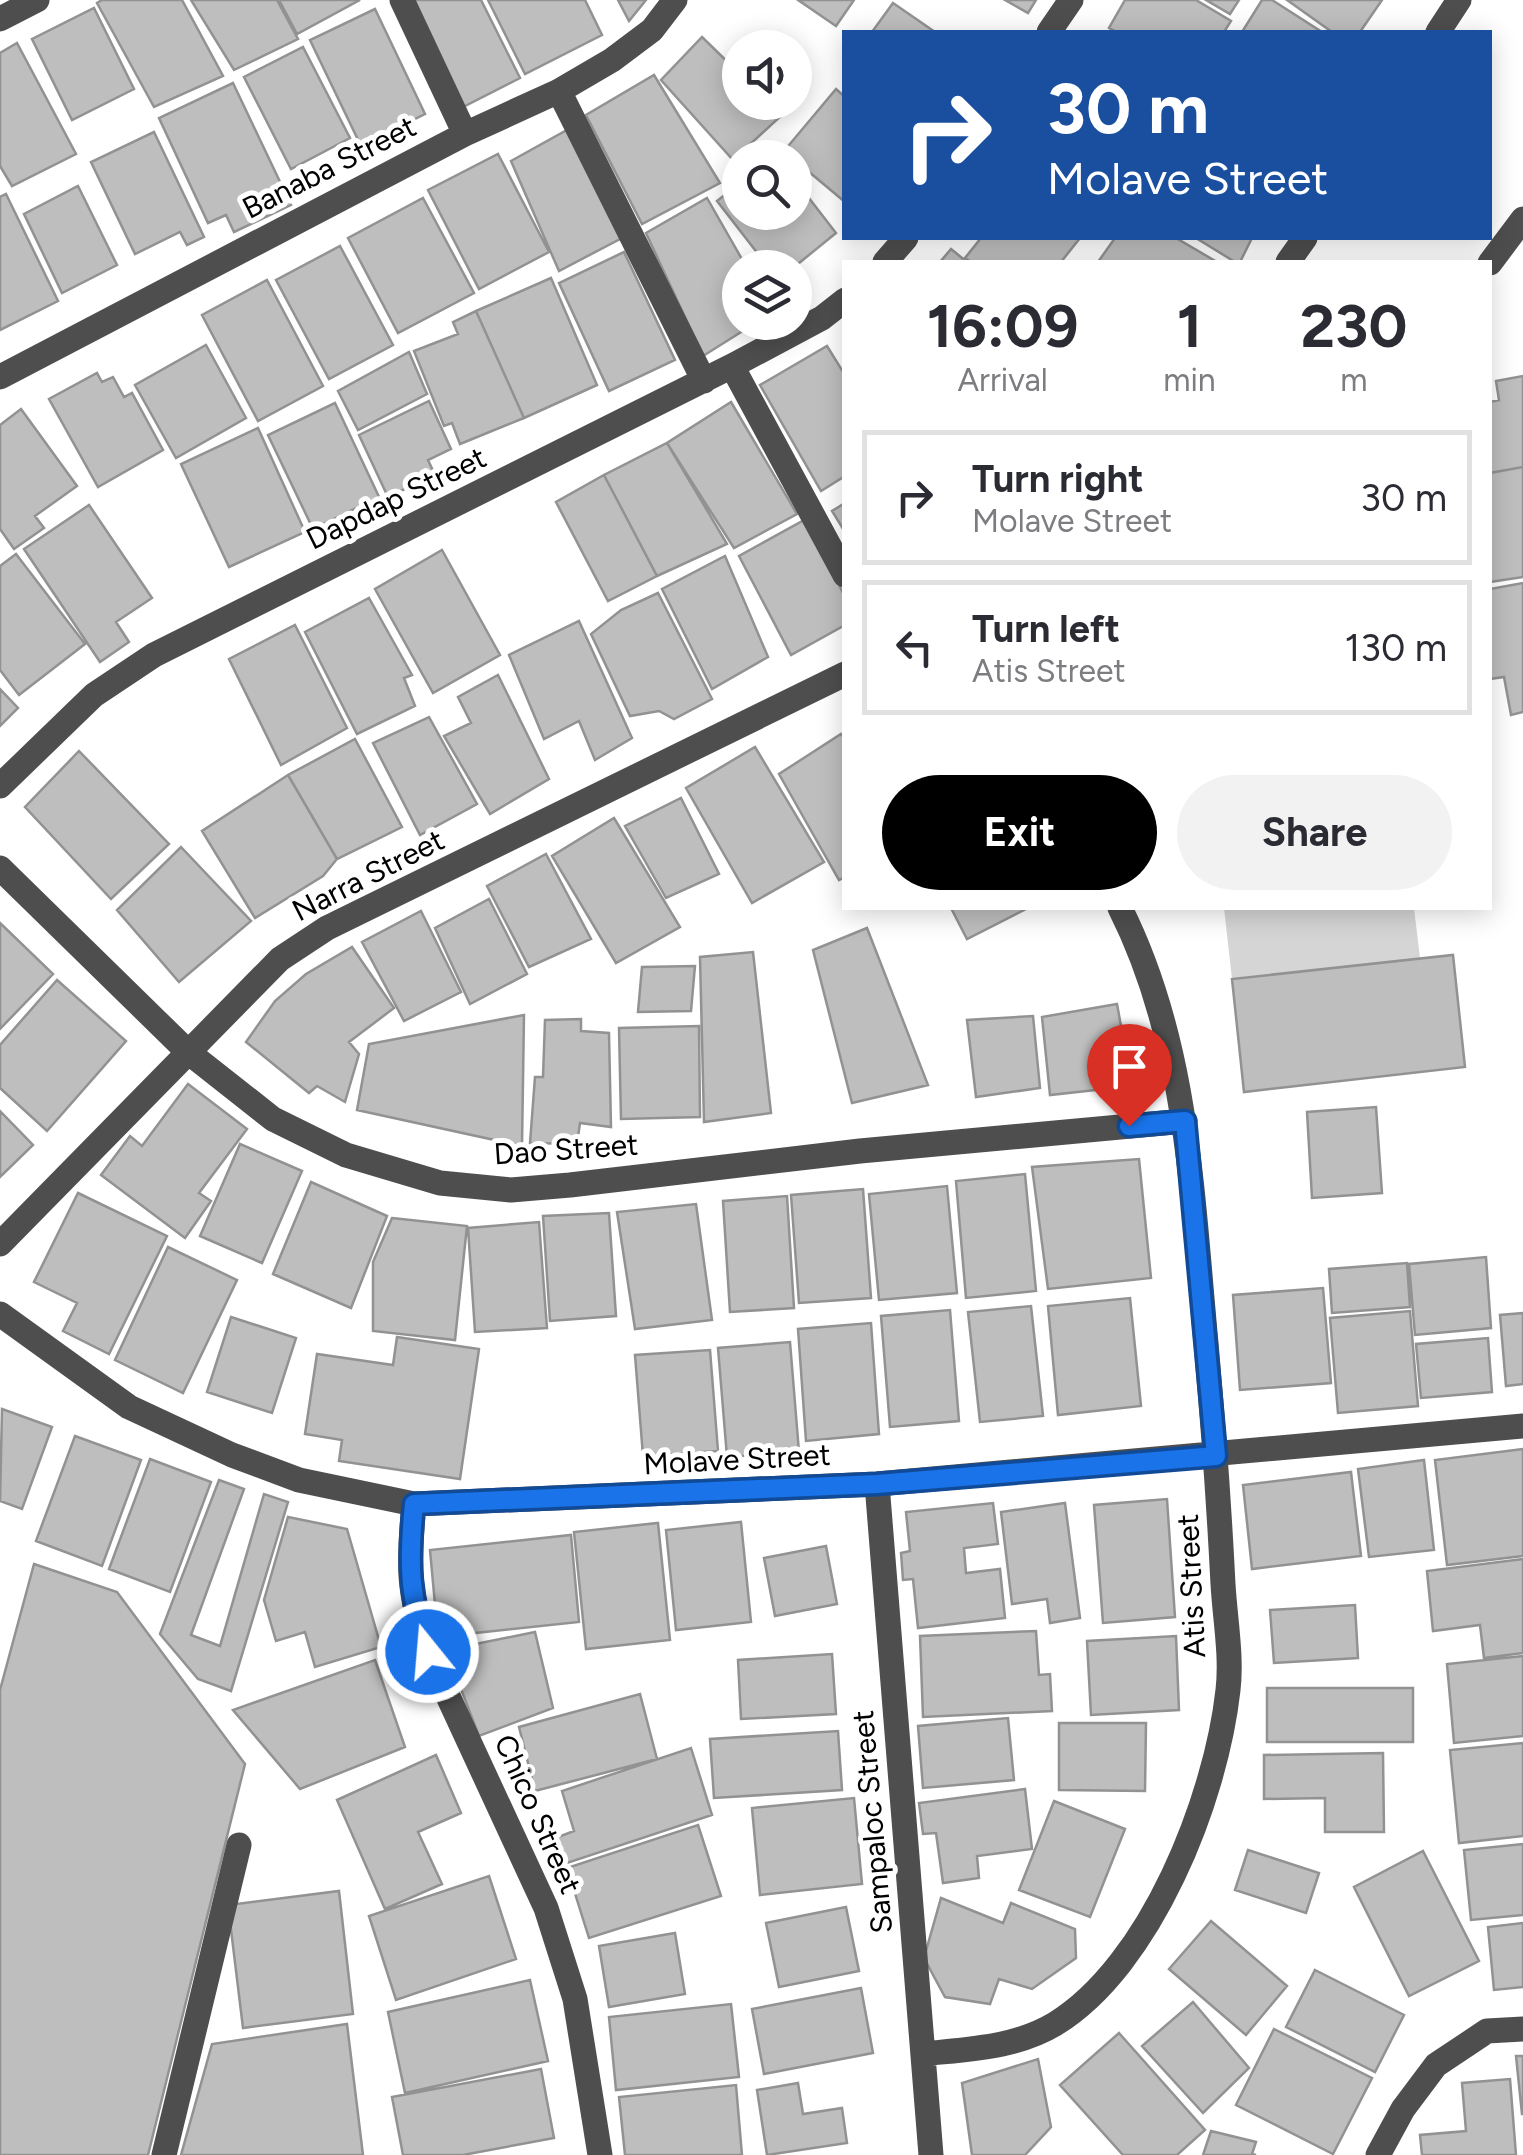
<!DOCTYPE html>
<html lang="en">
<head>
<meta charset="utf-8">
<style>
  body { margin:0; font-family:Figtree,sans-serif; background:#f2f2f3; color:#2b2b33; height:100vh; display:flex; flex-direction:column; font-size:38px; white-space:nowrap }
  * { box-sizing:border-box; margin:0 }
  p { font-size:32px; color:#7c7c81 }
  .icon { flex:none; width:55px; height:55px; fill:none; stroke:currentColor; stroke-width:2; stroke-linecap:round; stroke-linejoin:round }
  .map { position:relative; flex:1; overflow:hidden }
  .drawer { position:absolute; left:842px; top:260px; width:650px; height:650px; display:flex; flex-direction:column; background:#fff; border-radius:0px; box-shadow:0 5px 25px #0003 }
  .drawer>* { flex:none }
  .hud { position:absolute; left:842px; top:30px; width:650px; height:210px; border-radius:0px; box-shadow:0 5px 25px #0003; background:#1a4fa0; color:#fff; overflow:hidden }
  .buttons { position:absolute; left:722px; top:30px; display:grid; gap:20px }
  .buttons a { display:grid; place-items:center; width:90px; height:90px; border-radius:50%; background:#fff; box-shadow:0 5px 25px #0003; font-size:50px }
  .pin { position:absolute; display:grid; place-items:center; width:85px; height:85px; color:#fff; margin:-102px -42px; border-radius:50% 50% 50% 0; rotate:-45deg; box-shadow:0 0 10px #0007 }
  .pin .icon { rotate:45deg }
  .me { position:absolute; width:110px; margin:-55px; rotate:343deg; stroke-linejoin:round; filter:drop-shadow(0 0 8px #0008) }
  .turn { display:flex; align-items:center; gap:35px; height:210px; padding:0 40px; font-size:45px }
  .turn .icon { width:130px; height:130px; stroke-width:2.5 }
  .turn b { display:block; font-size:70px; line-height:85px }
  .eta { display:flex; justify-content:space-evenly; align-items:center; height:170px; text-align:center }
  .eta b { font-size:60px; font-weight:700; line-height:70px }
  .button { display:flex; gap:20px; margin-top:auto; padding:20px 40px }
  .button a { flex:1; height:115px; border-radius:60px; background:#000; color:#fff; font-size:40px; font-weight:700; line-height:115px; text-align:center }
  .button a+a { background:#f2f2f3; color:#2b2b33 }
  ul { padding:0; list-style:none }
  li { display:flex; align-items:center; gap:30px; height:135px; margin:0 20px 15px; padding:0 20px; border:5px solid #e1e1e2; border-radius:0px }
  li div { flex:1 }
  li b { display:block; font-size:38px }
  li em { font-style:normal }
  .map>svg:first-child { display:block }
  .green { fill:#d5d5d5 }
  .building { fill:#bebebe; stroke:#929292; stroke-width:2.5 }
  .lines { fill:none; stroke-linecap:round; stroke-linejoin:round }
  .minor { stroke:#4e4e4e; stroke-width:25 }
  .route-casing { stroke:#114b97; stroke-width:25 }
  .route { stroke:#1a73e8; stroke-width:18 }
  .labels { text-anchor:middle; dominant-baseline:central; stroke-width:10; stroke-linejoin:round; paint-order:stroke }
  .street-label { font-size:30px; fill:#000; stroke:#fff }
</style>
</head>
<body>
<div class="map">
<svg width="1523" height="2155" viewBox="0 0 1523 2155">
  <rect width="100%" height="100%" fill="#fff"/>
  <path class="green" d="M1224,908H1414L1420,958L1232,979Z"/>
  <path class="building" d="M102,0H182L223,76L154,107L97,3Z
    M191,0H277L298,39L234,70Z
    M279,0H360L297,34Z
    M412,0H481L520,78L459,109Z
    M488,0H585L602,35L525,74Z
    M618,0H646L629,21Z
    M798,0H854L836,26Z
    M1005,0H1036L1028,13Z
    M1125,0H1196L1231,21L1224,32H1117L1109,28Z
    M1206,0H1239L1230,14Z
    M1262,0H1272L1322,32H1242Z
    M1287,0H1382L1360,32H1332Z
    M893,3L935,32H872Z
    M94,8L134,89L72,120L32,39Z
    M375,9L425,114L361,146L310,40Z
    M702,37L740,74V102H769L782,115L733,160L661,80Z
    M17,43L76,154L12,186L0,166V53Z
    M303,47L350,138L291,169L244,77Z
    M654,75L720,183L642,224L586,115Z
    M233,83L291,205L234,232L226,215L208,223L159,118Z
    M836,89L845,97V202L784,151Z
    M567,130L622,238L559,271L511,161Z
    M154,132L204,237L187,245L180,232L135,254L91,162Z
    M498,154L549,252L479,289L428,190Z
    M795,180L836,233L793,268H769L717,201L740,183V212H795Z
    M78,186L117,265L62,293L24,214Z
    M6,194L58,301L0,330V197Z
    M423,198L474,293L398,333L348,238Z
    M707,198L747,268H740V322H757L703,356L646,233Z
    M981,238H1080L1061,262H971L965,258Z
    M1115,238H1176L1217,262H1098Z
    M1196,238H1252L1240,262H1235Z
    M340,246L393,345L329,379L276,280Z
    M951,249L967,262H940Z
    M624,252L675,360L609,391L559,283Z
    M551,278L597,385L524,418L476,311Z
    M267,280L323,386L258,421L202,315Z
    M476,311L524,418L460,444L452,423L444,426L414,351L458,334L453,322Z
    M206,345L246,418L176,458L135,385Z
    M827,346L845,375V476L821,491L760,385Z
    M409,352L427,394L358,430L338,391Z
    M97,373L102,382L113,377L124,397L132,393L163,450L98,487L49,399Z
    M1523,376V467L1490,473V402L1499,400L1496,381Z
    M429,401L451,449L428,460L435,475L388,497L359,435Z
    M731,402L797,514L734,548L667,443Z
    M335,403L379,497L313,529L268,435Z
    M21,409L77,486L35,516L44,528L14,549L0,529V425Z
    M258,428L305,532L229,567L181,464Z
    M667,443L727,544L657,576L604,475Z
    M1523,467V577L1490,582V473Z
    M604,475L657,576L608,601L556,502Z
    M845,503V532L832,511Z
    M89,505L152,598L116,622L129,642L100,662L24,549Z
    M806,519L845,597V625L791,655L739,556Z
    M442,550L500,655L433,693L375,589Z
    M16,554L85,644L19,695L0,670V566Z
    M725,556L768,657L712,689L662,589Z
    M1523,583V712L1511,715L1504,677L1490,679V589Z
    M658,593L712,699L674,719L659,711L630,716L591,634L621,610Z
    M369,598L412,675L404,678L415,706L357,734L305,632Z
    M579,621L632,738L595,760L579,721L544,739L509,655Z
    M295,625L347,728L281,765L229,659Z
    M498,675L549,779L490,814L444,736L471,723L458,697Z
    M0,689L18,708L0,726Z
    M429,717L477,804L420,835L373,743Z
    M841,734L845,739V877L839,880L779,774Z
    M355,739L402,827L337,859L288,775Z
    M755,747L824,862L752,903L686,788Z
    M79,751L169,844L111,899L25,807Z
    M288,775L337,859L323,876L255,918L202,831Z
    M681,798L719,874L666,898L625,826Z
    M614,818L680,927L616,963L552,856Z
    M181,847L251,921L179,982L117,910Z
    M546,854L591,939L529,967L487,886Z
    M489,899L527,974L470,1004L435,928Z
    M951,908H1028L967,939Z
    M421,911L461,992L404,1021L362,942Z
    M0,923L53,974L0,1029Z
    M867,928L928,1085L852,1103L813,950Z
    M352,947L394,1008L349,1042L359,1054L345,1102L317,1086L309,1093L246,1042L275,1001L306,974Z
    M753,952L771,1113L704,1122L700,957Z
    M1453,955L1465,1067L1244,1092L1232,979Z
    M695,966L691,1011L638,1012L642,967Z
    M57,980L126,1041L47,1131L0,1088V1045Z
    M1117,1004L1132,1086L1050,1095L1042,1017Z
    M524,1015L522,1146L357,1110L369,1044Z
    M1033,1016L1040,1088L976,1097L967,1020Z
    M581,1019V1031L609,1033L611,1127L580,1123L577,1144L530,1143L535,1077H543L545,1020Z
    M699,1026L700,1117L621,1119L619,1028Z
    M188,1084L247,1129L199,1193L211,1201L185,1238L101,1175L130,1136L142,1146Z
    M1376,1107L1382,1193L1312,1198L1307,1112Z
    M0,1111L33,1145L0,1177Z
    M240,1144L302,1171L262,1263L200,1236Z
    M1139,1159L1151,1278L1048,1289L1032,1167Z
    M1025,1174L1036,1291L966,1298L956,1181Z
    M311,1182L387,1216L351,1308L273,1274Z
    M947,1186L957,1293L879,1300L869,1194Z
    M863,1189L871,1298L799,1303L791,1195Z
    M78,1193L167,1236L109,1354L63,1331L77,1303L34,1282Z
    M787,1196L794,1308L730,1312L723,1201Z
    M696,1204L712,1320L635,1329L617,1212Z
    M609,1213L616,1316L550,1321L543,1216Z
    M392,1218L467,1226L455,1340L373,1331V1262Z
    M539,1222L547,1328L475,1332L468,1228Z
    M168,1247L237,1280L183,1393L115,1360Z
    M1486,1257L1491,1328L1415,1335L1409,1264Z
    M1407,1263L1410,1307L1332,1313L1329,1269Z
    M1323,1288L1331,1383L1240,1390L1233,1295Z
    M1130,1298L1141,1406L1058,1415L1048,1306Z
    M1031,1306L1043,1416L980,1422L968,1312Z
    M950,1310L959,1421L890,1427L881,1316Z
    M1410,1311L1418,1406L1338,1413L1330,1318Z
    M1523,1313V1384L1506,1386L1500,1315Z
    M231,1317L296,1338L272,1413L207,1392Z
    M871,1323L879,1434L806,1441L798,1329Z
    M397,1337L479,1349L460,1479L339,1461L342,1440L305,1434L317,1354L393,1365Z
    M1488,1338L1492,1392L1421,1398L1416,1344Z
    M790,1342L799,1452L727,1457L718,1348Z
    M710,1350L718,1451L643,1456L635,1355Z
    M2,1409L52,1427L22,1509L0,1501Z
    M75,1436L141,1460L102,1566L36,1541Z
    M1523,1449V1556L1447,1565L1435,1460Z
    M150,1459L211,1482L170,1592L109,1569Z
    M1424,1460L1434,1550L1369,1557L1358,1469Z
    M1351,1472L1361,1556L1252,1569L1243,1485Z
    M219,1480L244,1489L191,1635L220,1646L264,1494L288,1502L231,1691L198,1679L160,1634Z
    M1167,1499L1175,1617L1103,1623L1094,1505Z
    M993,1503L998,1544L964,1548L966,1573L1000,1569L1005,1618L918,1628L913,1579L903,1580L901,1553L910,1551L906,1512Z
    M1065,1503L1080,1618L1050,1623L1047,1599L1012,1604L1001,1512Z
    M288,1517L347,1529L381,1647L315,1667L305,1632L276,1641L264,1600Z
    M741,1522L751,1622L676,1630L666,1530Z
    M658,1523L670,1640L586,1649L574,1532Z
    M571,1535L579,1622L438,1637L430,1550Z
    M826,1546L837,1604L775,1616L764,1558Z
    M1523,1559V1653L1484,1658L1480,1625L1433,1631L1427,1571Z
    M34,1564L117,1592L245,1764L148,2155H0V1690Z
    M1355,1605L1358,1658L1274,1663L1270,1610Z
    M1036,1631L1039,1675L1050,1674L1052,1711L923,1717L920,1636Z
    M535,1632L553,1708L479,1736L446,1650Z
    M1176,1636L1179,1710L1091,1715L1087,1641Z
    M832,1654L836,1714L741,1719L738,1660Z
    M1523,1656V1736L1454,1743L1447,1664Z
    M375,1660L405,1747L300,1789L233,1710Z
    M1267,1688H1413V1742H1267Z
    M640,1694L657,1759L535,1791L519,1727Z
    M1008,1718L1014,1780L923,1788L918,1726Z
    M1059,1723H1146L1145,1791L1059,1790Z
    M838,1731L842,1790L714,1798L710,1739Z
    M1523,1743V1836L1459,1843L1450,1750Z
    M691,1748L712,1815L561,1865L553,1839L574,1831L562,1791Z
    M1383,1753L1384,1832H1325V1798L1264,1799V1755Z
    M436,1755L461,1813L418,1832L442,1884L385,1909L337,1800Z
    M1025,1789L1032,1849L977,1856L979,1878L943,1883L936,1833L923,1834L919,1803Z
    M854,1798L862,1884L760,1895L752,1808Z
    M1054,1801L1125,1829L1090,1917L1019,1890Z
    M698,1825L721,1896L589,1938L567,1868Z
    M1523,1844V1915L1471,1920L1464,1850Z
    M1248,1850L1319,1873L1306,1913L1235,1890Z
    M1423,1851L1479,1961L1409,1996L1354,1887Z
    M489,1876L516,1959L396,2000L369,1916Z
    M339,1891L353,2014L243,2028L228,1905Z
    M941,1898L1003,1923L1011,1903L1075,1929L1076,1958L1032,1989L999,1979L990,2004L945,1997L924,1958Z
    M846,1907L859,1971L779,1987L766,1923Z
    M1211,1921L1287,1986L1246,2035L1169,1969Z
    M1523,1923V1987L1494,1990L1488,1927Z
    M675,1933L685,1994L609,2007L599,1946Z
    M1315,1970L1404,2015L1375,2072L1286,2027Z
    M530,1980L548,2061L405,2093L388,2012Z
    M861,1988L873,2053L764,2074L752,2009Z
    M1193,2002L1249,2068L1203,2113L1142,2046Z
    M731,2004L739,2077L616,2090L609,2017Z
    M347,2024L363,2155H181L212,2044Z
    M1274,2029L1372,2078L1333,2154L1236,2105Z
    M1119,2033L1205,2130L1177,2155H1123L1060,2085Z
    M1516,2056H1523V2114H1522Z
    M1038,2059L1051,2127L1025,2155H972L962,2083Z
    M541,2069L554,2138L463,2155H403L392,2097Z
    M1510,2079L1516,2155H1422L1420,2135L1466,2131L1462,2083Z
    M798,2083L803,2114L842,2108L847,2143L767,2155L757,2090Z
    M736,2085L742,2155H625L619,2097Z
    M1211,2131L1256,2142L1252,2154L1256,2155H1203Z"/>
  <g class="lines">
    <path class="minor" d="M402,0L465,134
      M0,19L37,0
      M1049,32L1071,0
      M1438,32L1459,0
      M559,91L704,381
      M885,262L906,238
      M1288,262L1305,238
      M1490,263L1523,219
      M732,366L845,575
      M0,377L465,134L559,91L612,60L652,30L675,0
      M0,786L94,695L154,655L732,366L822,318L845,300
      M0,868L188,1052L273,1119L346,1155L440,1183L511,1190L570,1185L860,1151L1185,1121
      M0,1244L280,959L327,928L845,674
      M0,1314L129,1407L232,1455L299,1480L414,1504L877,1484L1523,1426
      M877,1484L931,2155
      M414,1504C408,1567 408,1592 428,1653L546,1908L575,1999L600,2155
      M923,2054C968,2049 1015,2048 1055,2024C1151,1965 1216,1799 1228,1690C1232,1656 1225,1619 1223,1584C1219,1504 1213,1423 1206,1343C1192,1195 1188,1043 1120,908
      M164,2155L239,1845
      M1378,2155L1403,2109L1436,2065L1487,2031L1523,2029"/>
  </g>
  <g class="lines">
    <g class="route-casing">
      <path id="route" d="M428,1652C409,1595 408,1564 414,1504L877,1484L1216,1456L1185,1121L1129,1126"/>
    </g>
    <use href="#route" class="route"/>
  </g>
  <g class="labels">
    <g class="street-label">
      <text transform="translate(329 167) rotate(-27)">Banaba Street</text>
      <text transform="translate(396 498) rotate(-26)">Dapdap Street</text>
      <text transform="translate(368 875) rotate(-27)">Narra Street</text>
      <text transform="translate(566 1149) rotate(-4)">Dao Street</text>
      <text transform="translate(737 1459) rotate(-3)">Molave Street</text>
      <text transform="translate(1191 1586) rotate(-93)">Atis Street</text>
      <text transform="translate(538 1814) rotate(66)">Chico Street</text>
      <text transform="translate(872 1822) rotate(-95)">Sampaloc Street</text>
    </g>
  </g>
</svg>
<div class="buttons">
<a><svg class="icon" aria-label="sound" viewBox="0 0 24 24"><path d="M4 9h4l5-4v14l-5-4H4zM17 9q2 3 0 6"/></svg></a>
<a><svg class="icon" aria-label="search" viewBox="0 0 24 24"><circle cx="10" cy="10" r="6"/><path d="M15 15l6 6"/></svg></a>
<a><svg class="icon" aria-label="layers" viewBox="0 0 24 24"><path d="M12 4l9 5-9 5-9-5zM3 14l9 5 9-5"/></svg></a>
</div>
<div class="pin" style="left:1129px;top:1126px;background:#d93025"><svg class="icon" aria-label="arrive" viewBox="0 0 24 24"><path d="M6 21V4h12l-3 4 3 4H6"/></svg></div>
<svg class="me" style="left:428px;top:1652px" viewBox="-20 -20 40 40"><circle r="17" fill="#1a73e8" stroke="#fff" stroke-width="3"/><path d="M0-11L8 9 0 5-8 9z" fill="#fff"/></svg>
<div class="hud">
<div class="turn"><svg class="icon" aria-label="right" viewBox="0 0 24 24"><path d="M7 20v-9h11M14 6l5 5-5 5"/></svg><div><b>30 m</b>Molave Street</div></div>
</div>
<section class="drawer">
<div class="eta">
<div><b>16:09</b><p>Arrival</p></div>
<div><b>1</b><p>min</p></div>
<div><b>230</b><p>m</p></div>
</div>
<ul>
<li><svg class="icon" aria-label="right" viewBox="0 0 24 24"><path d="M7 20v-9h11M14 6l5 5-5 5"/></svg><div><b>Turn right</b><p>Molave Street</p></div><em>30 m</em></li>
<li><svg class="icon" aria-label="left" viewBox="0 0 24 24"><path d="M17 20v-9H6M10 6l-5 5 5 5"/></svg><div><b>Turn left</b><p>Atis Street</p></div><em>130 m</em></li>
</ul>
<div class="button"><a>Exit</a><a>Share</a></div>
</section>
</div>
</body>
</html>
